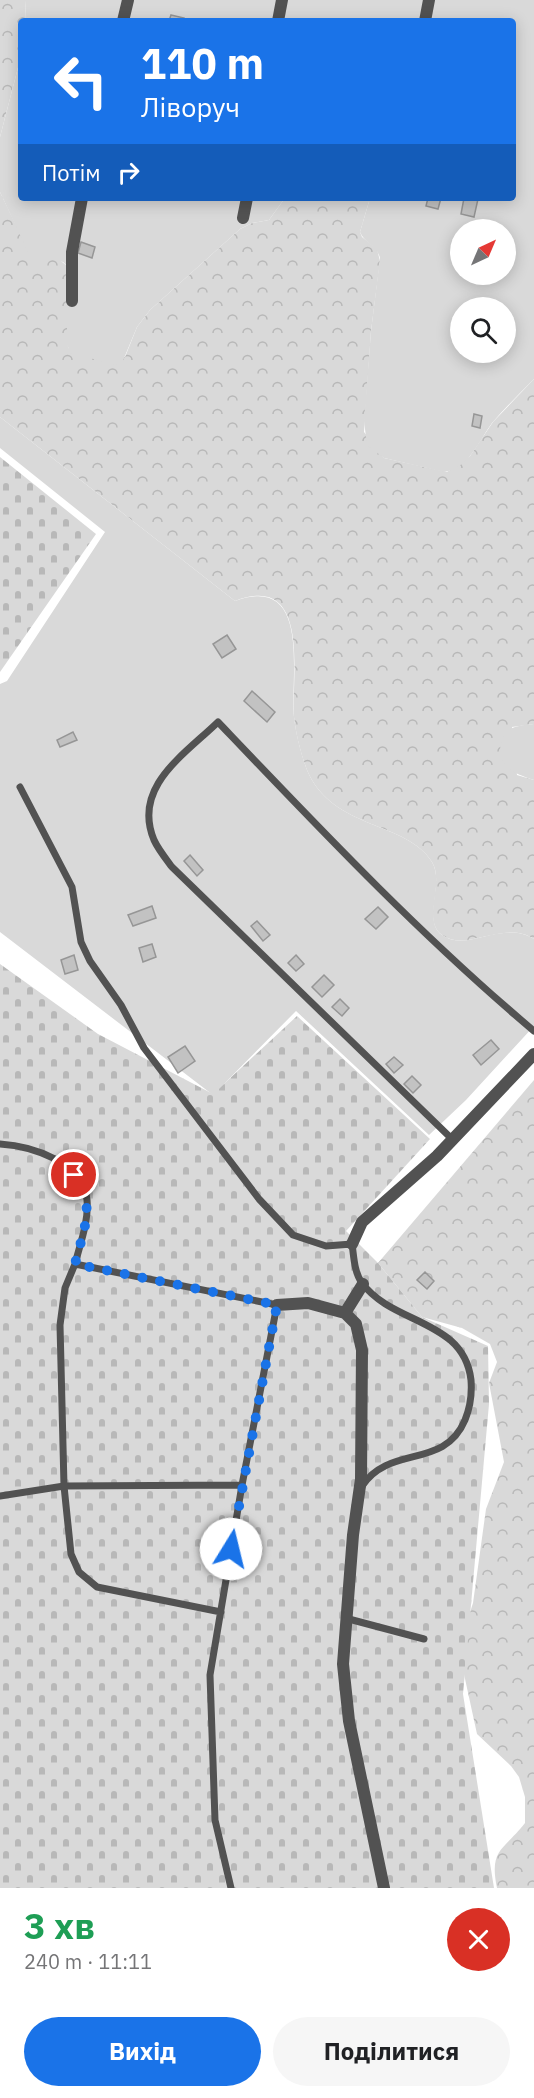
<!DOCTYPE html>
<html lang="uk">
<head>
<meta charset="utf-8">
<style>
  body { margin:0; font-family:"IBM Plex Sans",sans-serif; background:#f6f6f6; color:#202124; height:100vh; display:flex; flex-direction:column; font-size:22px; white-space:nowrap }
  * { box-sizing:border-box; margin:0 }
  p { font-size:20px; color:#757577 }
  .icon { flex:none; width:33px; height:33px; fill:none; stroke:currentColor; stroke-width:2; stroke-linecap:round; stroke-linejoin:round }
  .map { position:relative; height:1888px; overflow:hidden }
  .details { display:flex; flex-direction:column; background:#fff; flex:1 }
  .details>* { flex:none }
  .banner { position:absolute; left:18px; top:18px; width:498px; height:183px; border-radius:6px; box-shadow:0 3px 15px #0003; background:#1a73e8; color:#fff; overflow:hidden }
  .needle { width:39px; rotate:44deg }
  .fabs { position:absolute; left:450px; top:219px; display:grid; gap:12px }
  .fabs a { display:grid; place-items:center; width:66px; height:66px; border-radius:50%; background:#fff; box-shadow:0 3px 15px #0003; font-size:30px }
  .pin { position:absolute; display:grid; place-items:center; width:51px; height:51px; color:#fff; margin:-26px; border:3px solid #fff; border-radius:50%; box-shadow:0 2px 6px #0007 }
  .me { position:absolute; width:66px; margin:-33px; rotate:9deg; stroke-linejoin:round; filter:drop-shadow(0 0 4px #0008) }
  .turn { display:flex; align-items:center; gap:21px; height:126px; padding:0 24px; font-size:27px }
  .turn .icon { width:78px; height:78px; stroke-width:2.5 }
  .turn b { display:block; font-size:42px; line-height:51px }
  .then { display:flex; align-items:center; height:57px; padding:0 24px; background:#0003; gap:12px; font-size:22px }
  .round { display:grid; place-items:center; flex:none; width:63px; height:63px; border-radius:32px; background:#f6f6f6 }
  .summary { display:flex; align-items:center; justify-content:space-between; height:102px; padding:0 24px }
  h1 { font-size:36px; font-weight:700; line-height:45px; color:#1e9e55 }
  .cta { display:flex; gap:12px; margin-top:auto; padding:12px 24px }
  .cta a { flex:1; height:69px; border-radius:36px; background:#1a73e8; color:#fff; font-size:24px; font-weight:700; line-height:69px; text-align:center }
  .cta a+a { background:#f6f6f6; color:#202124 }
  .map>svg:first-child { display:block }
  .forest { fill:url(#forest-crowns) }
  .cemetery { fill:url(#cemetery-stones) }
  .garden { fill:#d9d9d9; fill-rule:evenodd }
  .building { fill:#c2c2c2; stroke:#969696; stroke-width:1.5 }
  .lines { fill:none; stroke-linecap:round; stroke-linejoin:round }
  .lane { stroke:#525252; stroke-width:7 }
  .street { stroke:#525252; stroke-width:12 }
  .route { stroke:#1a73e8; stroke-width:10; stroke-dasharray:0 18 }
</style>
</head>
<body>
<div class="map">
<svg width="534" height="1888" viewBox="0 0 534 1888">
  <defs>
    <pattern id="forest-crowns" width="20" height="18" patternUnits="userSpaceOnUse" patternTransform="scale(1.5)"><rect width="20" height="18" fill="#d9d9d9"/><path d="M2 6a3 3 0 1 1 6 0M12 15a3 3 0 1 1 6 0" fill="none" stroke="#b8b8b8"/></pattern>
    <pattern id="cemetery-stones" width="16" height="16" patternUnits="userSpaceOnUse" patternTransform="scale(1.5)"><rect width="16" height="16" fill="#d9d9d9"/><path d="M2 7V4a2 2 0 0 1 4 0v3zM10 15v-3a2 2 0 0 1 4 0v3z" fill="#b8b8b8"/></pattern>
  </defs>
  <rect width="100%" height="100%" fill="#fff"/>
  <path class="forest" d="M0,0H25L26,21H21V56L0,137Z
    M0,192L15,223L67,266L68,348L125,357L137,327L150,310L240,229L252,223L269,220L285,198H370L360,232L362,237L377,249L380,261L371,331L364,432L384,458L447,472L470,456L493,422L534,379V724L512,727L517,775L534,780V939C504,919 467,953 442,935C421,919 445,883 432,862C407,821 332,830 307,770C301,754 296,735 294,717C291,678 312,571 235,601L0,417Z
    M534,1080V1888H497C489,1849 503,1851 525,1823V1797L519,1777L511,1766L477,1734L462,1665L464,1631L473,1603L486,1509L504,1462L489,1383L497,1362L490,1344L462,1328L422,1317L378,1263Z"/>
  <path class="cemetery" d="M0,457L96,534L0,672Z
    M0,964L98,1034L213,1094L297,1016L430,1139L346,1231L378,1263L422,1317L488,1346L489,1404L463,1694L494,1888H0Z"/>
  <path class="garden" d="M25,0H534V379C520,393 505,408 492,423C479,441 469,468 444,472L384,458L367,445L364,421L371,331L380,258C377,245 364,243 360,232L370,198H513V21H26ZM460,230H506V274H460ZM460,308H506V352H460Z
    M21,56V198H285L269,220L252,223L240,229L150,310L137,327L122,363L117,365L70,353L67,344V266L63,262L28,252L0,192V137Z
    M0,417L235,601C312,573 290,676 294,717C296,734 301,754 307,770C332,830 407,821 432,862C445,884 422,921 442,935C467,953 503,919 534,939V1026L466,1100L429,1135L296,1011L213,1095L0,932V684L7,681L105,532L0,448Z
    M534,724V780C518,775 508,771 499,756C502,730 508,726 534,724Z"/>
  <path class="building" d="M171,15L184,18L183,21H169Z
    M428,198H441L438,209L426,206Z
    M464,198L478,199L474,217L461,214Z
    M81,242L95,247L92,258L78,253Z
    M474,414L482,416L480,428L472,426Z
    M227,635L236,649L222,658L213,644Z
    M252,691L275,712L267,722L244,701Z
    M73,732L77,740L60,747L57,740Z
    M190,855L203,870L197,876L184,861Z
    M152,906L156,918L133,926L128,915Z
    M378,907L388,917L376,929L365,919Z
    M257,921L270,935L263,941L251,926Z
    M152,944L156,957L143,962L139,948Z
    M74,955L78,970L65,974L61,960Z
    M296,955L304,964L296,971L288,963Z
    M324,975L334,985L322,997L312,987Z
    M340,999L349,1008L342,1016L332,1007Z
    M491,1040L499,1049L481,1065L473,1055Z
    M185,1046L195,1061L178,1073L168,1057Z
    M394,1057L403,1065L394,1073L386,1064Z
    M412,1076L421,1085L413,1093L404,1084Z
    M425,1272L434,1281L427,1289L417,1280Z"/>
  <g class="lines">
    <path class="lane" d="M20,787L72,887L81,942L90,961L121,1005L144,1048L259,1199L293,1235L326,1246L352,1244C354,1257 354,1272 362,1283C393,1325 464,1319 471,1380C472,1393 470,1408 465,1420C444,1470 390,1444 362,1486
      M453,1140L172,867C166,859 158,849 154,840C132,787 184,755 218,722C320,829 421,936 534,1031
      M0,1144C31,1146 84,1162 87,1200C89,1221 80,1244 75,1264
      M0,1496L64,1486L242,1485
      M221,1612L97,1587L79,1572L71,1554L64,1486L60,1325L65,1288L75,1264L277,1305L242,1485L210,1675L215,1820L231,1888
      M345,1618L424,1639"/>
    <path class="street" d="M123,21L128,0
      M278,21L282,0
      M425,21L429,0
      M243,218L247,198
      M72,301V252L82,198
      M352,1244L362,1222L437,1156L534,1054
      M277,1305L308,1303L345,1313L356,1324L362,1350L361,1479L353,1535L343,1664L349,1721L384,1888
      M345,1313L363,1284"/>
  </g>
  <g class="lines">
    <path class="route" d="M74,1175C97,1204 83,1231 75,1264L277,1305L231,1549"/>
  </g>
</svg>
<div class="fabs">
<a><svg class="needle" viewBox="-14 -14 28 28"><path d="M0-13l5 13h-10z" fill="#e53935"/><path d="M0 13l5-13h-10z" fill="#757577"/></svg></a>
<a><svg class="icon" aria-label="search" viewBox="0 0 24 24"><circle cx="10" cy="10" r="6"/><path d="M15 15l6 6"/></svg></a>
</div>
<div class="pin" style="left:74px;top:1175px;background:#d93025"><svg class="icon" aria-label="arrive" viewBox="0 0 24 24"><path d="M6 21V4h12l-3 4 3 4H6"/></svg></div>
<svg class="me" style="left:231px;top:1549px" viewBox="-20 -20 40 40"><circle r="19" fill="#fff"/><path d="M0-13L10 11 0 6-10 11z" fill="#1a73e8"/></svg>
<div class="banner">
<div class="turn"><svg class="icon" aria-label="left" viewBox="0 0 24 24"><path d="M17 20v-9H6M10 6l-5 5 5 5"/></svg><div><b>110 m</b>Ліворуч</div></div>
<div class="then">Потім<svg class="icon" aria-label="right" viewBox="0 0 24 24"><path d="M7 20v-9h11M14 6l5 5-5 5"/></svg></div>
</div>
</div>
<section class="details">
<div class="summary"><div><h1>3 хв</h1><p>240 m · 11:11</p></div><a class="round" style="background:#d93025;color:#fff"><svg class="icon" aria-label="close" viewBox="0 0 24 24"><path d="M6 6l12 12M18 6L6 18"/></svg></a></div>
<div class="cta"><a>Вихід</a><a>Поділитися</a></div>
</section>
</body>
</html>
